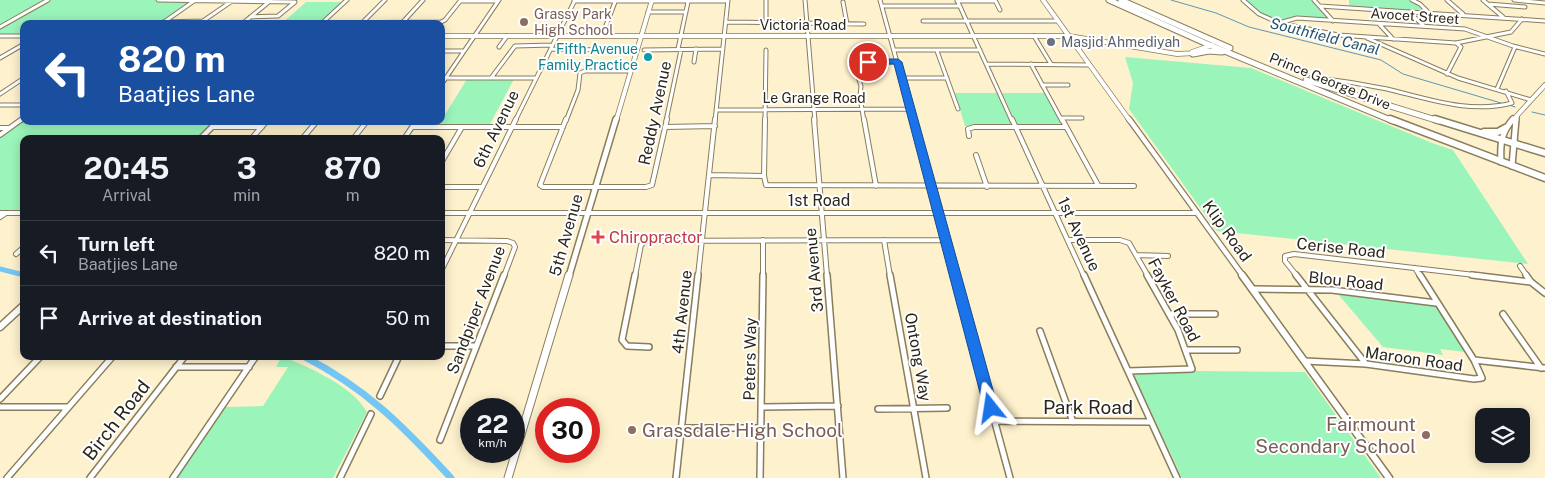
<!DOCTYPE html>
<html lang="en">
<head>
<meta charset="utf-8">
<style>
  body { margin:0; font-family:"Public Sans",sans-serif; background:#20242c; color:#f1f3f6; height:100vh; display:flex; flex-direction:column; font-size:19px; white-space:nowrap }
  * { box-sizing:border-box; margin:0 }
  p { font-size:16px; color:#9ea1a6 }
  .icon { flex:none; width:28px; height:28px; fill:none; stroke:currentColor; stroke-width:2; stroke-linecap:round; stroke-linejoin:round }
  .map { position:relative; flex:1; overflow:hidden }
  .details { position:absolute; left:20px; top:135px; width:425px; height:225px; display:flex; flex-direction:column; background:#171b24; border-radius:10px; box-shadow:0 2px 12px #0003 }
  .details>* { flex:none }
  .guide { position:absolute; left:20px; top:20px; width:425px; height:105px; border-radius:10px; box-shadow:0 2px 12px #0003; background:#1a4fa0; color:#fff; overflow:hidden }
  .buttons { position:absolute; left:1475px; top:408px; display:grid; gap:10px }
  .buttons a { display:grid; place-items:center; width:55px; height:55px; border-radius:10px; background:#171b24; box-shadow:0 2px 12px #0003; font-size:25px }
  .speed { position:absolute; left:460px; top:398px; display:flex; gap:10px; font-size:25px; font-weight:700; text-align:center }
  .speed>* { display:grid; place-content:center; width:65px; height:65px; border-radius:50%; background:#171b24; box-shadow:0 2px 12px #0003; line-height:1 }
  .speed small { font-size:12px; font-weight:400 }
  .speed .limit { border:8px solid #d22; background:#fff; color:#111 }
  .pin { position:absolute; display:grid; place-items:center; width:42px; height:42px; color:#fff; margin:-21px; border:2px solid #fff; border-radius:50%; box-shadow:0 1px 5px #0007 }
  .me { position:absolute; width:55px; margin:-28px; rotate:345deg; stroke-linejoin:round; filter:drop-shadow(0 0 4px #0008) }
  .turn { display:flex; align-items:center; gap:18px; height:105px; padding:0 15px; font-size:22px }
  .turn .icon { width:65px; height:65px; stroke-width:2.5 }
  .turn b { display:block; font-size:35px; line-height:42px }
  .eta { display:flex; justify-content:space-evenly; align-items:center; height:85px; text-align:center }
  .eta b { font-size:30px; font-weight:700; line-height:35px }
  ul { padding:0; list-style:none }
  li { display:flex; align-items:center; gap:15px; height:65px; padding:0 15px; border-top:1px solid #363941 }
  li div { flex:1 }
  li b { display:block; font-size:19px }
  li em { font-style:normal }
  .map>svg:first-child { display:block }
  .green { fill:#9bf5ba }
  .lines { fill:none; stroke-linecap:round; stroke-linejoin:round }
  .stream { stroke:#5e97b2; stroke-width:1 }
  .canal-far1 { stroke:#74c7f4; stroke-width:5 }
  .canal { stroke:#74c7f4; stroke-width:7 }
  .minor-far2-casing { stroke:#887d5c; stroke-width:5 }
  .minor-far1-casing { stroke:#887d5c; stroke-width:6 }
  .minor-casing { stroke:#887d5c; stroke-width:8 }
  .tertiary-far2-casing { stroke:#887d5c; stroke-width:5.5 }
  .tertiary-far1-casing { stroke:#887d5c; stroke-width:7 }
  .tertiary-casing { stroke:#887d5c; stroke-width:9 }
  .secondary-far2-casing { stroke:#887d5c; stroke-width:5.5 }
  .secondary-far1-casing { stroke:#887d5c; stroke-width:8 }
  .secondary-casing { stroke:#887d5c; stroke-width:9 }
  .primary-far1-casing { stroke:#887d5c; stroke-width:7 }
  .primary-casing { stroke:#887d5c; stroke-width:9 }
  .minor-far2 { stroke:#fff; stroke-width:3 }
  .minor-far1 { stroke:#fff; stroke-width:4 }
  .minor { stroke:#fff; stroke-width:5 }
  .tertiary-far2 { stroke:#fff; stroke-width:4 }
  .tertiary-far1 { stroke:#fff; stroke-width:4.5 }
  .tertiary { stroke:#fff; stroke-width:6 }
  .secondary-far2 { stroke:#fff; stroke-width:4 }
  .secondary-far1 { stroke:#fff; stroke-width:5 }
  .secondary { stroke:#fff; stroke-width:7 }
  .primary-far1 { stroke:#fff; stroke-width:5 }
  .primary { stroke:#fff; stroke-width:6 }
  .route { fill:#1a73e8; stroke:#114b97 }
  .education-dot { fill:#8d6e63; stroke:#fff; stroke-width:2 }
  .worship-dot { fill:#6b7280; stroke:#fff; stroke-width:2 }
  .culture-dot { fill:#0f9aa8; stroke:#fff; stroke-width:2 }
  .health-dot { fill:#e0444e; stroke:#fff; stroke-width:2 }
  .labels { text-anchor:middle; dominant-baseline:central; stroke-width:4; stroke-linejoin:round; paint-order:stroke }
  .far-education-label { font-size:14px; fill:#785e54; stroke:#fff; text-anchor:start }
  .far-street-label { font-size:14px; fill:#2b2619; stroke:#fff }
  .far-worship-label { font-size:14px; fill:#5b616d; stroke:#fff; text-anchor:start }
  .far-culture-label { font-size:14px; fill:#0d838f; stroke:#fff; text-anchor:end }
  .far-water-label { font-size:15px; font-style:italic; fill:#27556d; stroke:#fff }
  .street-label { font-size:16px; fill:#2b2619; stroke:#fff }
  .health-label { font-size:16px; fill:#be3a42; stroke:#fff; text-anchor:start }
  .near-street-label { font-size:19px; fill:#2b2619; stroke:#fff }
  .near-education-label { font-size:19px; fill:#785e54; stroke:#fff; text-anchor:end }
</style>
</head>
<body>
<div class="map">
<svg width="1545" height="478" viewBox="0 0 1545 478">
  <rect width="100%" height="100%" fill="#fef1cd"/>
  <path class="green" d="M0,0H191L158,24H24V34H0Z
    M1244,0H1313L1329,19L1293,18L1276,21L1258,12Z
    M1349,0H1412L1429,13L1349,8Z
    M306,2H343L319,24H281Z
    M1125,57L1251,68L1432,143L1453,150L1528,264L1217,231L1129,109L1133,83Z
    M467,79H514L489,126H438Z
    M955,93H997L1011,124L1006,126H965Z
    M1002,93H1045L1061,124L1017,125Z
    M24,120V121H216L197,139H24V211H0V137Z
    M1337,293L1433,305L1438,308L1466,352L1440,349L1443,355L1383,347Z
    M282,356C311,369 350,384 367,412L333,478H177L225,407L263,406L288,367H276Z
    M1195,371L1305,372L1381,478H1182L1134,375L1138,373L1192,372Z"/>
  <g class="lines">
    <path class="stream" d="M1171,0L1216,13L1249,27L1381,60L1403,74L1501,103
      M1509,105L1515,107
      M1532,112L1545,115"/>
    <path class="canal-far1" d="M0,269L24,275"/>
    <path class="canal" d="M303,356C366,388 404,427 451,478"/>
    <g class="minor-far2-casing">
      <path id="minor-far2" d="M158,0L295,2L278,16L250,17
        M766,0V22
        M805,0L815,121
        M880,0L913,121
        M957,0L1012,121
        M995,0L1000,10
        M1243,0L1259,14L1279,23L1338,35L1456,43L1511,32L1522,19
        M1314,0L1333,21
        M1412,0L1420,4L1429,13
        M1447,0L1463,14
        M1483,0L1503,17
        M1514,0L1545,3
        M460,1H498
        M574,1H728
        M957,1H995
        M843,2L847,24
        M1488,4L1525,7
        M882,6H959
        M1320,6L1545,21
        M648,12H686
        M1409,12L1424,26
        M923,21H1058
        M163,22L203,21L232,1
        M164,22L194,1
        M363,22L385,0
        M726,22L864,24
        M322,23L347,0
        M323,23L441,22L445,20L461,0
        M402,23L423,0
        M1279,23L1297,18L1465,29L1513,46L1545,54
        M242,24L270,1
        M1379,24L1393,39
        M0,27L48,0
        M0,36H24
        M602,36L615,2
        M1034,36L1051,64
        M1367,38L1458,78L1531,100
        M499,47L507,36
        M551,49L604,50
        M678,49L688,2
        M644,50L723,49
        M894,50H980
        M441,51H464
        M937,51L958,109
        M852,57L861,86L860,97L864,121
        M0,58L24,44
        M694,62L696,49
        M853,62H897
        M986,64L1090,65
        M1031,64L1062,121
        M1447,74L1461,47L1456,43
        M1311,77C1337,80 1362,84 1387,89C1429,99 1469,114 1512,103L1506,91
        M446,78H536
        M491,78L515,46L552,45
        M902,78H947
        M441,85L499,0
        M1042,85H1068
        M1497,89L1515,47
        M0,94L24,78
        M0,105H24
        M717,110L910,109
        M1061,118H1082
        M20,121L24,118
        M515,121L575,0
        M566,121L578,90L580,73L585,71H630
        M666,121L681,50
        M715,121L728,0
        M765,121L766,50"/>
    </g>
    <g class="minor-far1-casing">
      <path id="minor-far1" d="M566,119L540,185L543,187H646L652,185L667,119
        M765,119L764,176L766,185L1134,186
        M814,119L827,276
        M864,119L876,186
        M912,119L955,276
        M1012,119L1084,276
        M1062,119L1098,185
        M212,127H262
        M413,127H563
        M665,127L715,126
        M0,128H9
        M0,135L22,119
        M969,136L968,129L974,127H1065
        M251,139L267,121
        M302,139L317,121
        M353,139L367,121
        M404,139L416,121
        M976,155L987,187
        M441,163L462,127
        M710,175L764,176
        M441,187H482
        M0,213H24
        M441,213H1197
        M0,217L6,213
        M441,240L507,241L513,243L515,247L504,276
        M884,240L890,276
        M1068,240H1120L1129,243L1148,276
        M16,254L24,247
        M1136,255L1168,256
        M1520,266L1527,276
        M1415,268L1420,276
        M441,271L516,119
        M635,276L641,245L646,241L946,240
        M698,276L715,119
        M763,276V240
        M1297,276L1285,261V256L1294,254L1483,276"/>
    </g>
    <g class="minor-casing">
      <path id="minor" d="M635,275L622,340L627,346L649,347
        M827,275L843,478
        M890,275L926,478
        M955,275L1010,478
        M1084,275L1177,478
        M1296,275L1366,364
        M1472,275L1531,282
        M1526,275L1531,282L1545,293
        M1252,289L1332,290L1436,303
        M1169,314H1215
        M1503,314L1541,368
        M1040,331L1073,422
        M441,346H476
        M1187,350H1237
        M1474,360L1545,368
        M1305,361L1366,364L1474,379L1482,378L1474,360L1420,275
        M176,367H249
        M1128,371L1192,369L1178,330L1147,275
        M380,396L399,356
        M0,399L41,356
        M0,407H68
        M762,407L838,406
        M878,409L947,408
        M995,421L1151,422
        M682,428H760
        M440,440L504,275
        M7,478L113,356
        M90,478L185,356
        M173,478L256,356
        M340,478L371,414
        M676,478L698,275
        M760,478L763,275"/>
    </g>
    <g class="tertiary-far2-casing">
      <path id="tertiary-far2" d="M1043,0L1130,121
        M441,36H1069L1177,54L1196,53
        M1079,49L1081,43L1092,41
        M1192,52L1212,45"/>
    </g>
    <g class="tertiary-far1-casing">
      <path id="tertiary-far1" d="M1129,119L1243,276
        M200,139L218,121"/>
    </g>
    <g class="tertiary-casing">
      <path id="tertiary" d="M1242,275L1389,478
        M0,327L24,305"/>
    </g>
    <g class="secondary-far2-casing">
      <path id="secondary-far2" d="M616,121L652,0
        M1512,121L1545,85
        M1516,121L1517,116"/>
    </g>
    <g class="secondary-far1-casing">
      <path id="secondary-far1" d="M1501,162C1500,144 1501,133 1513,119
        M1512,166L1516,119
        M569,276L616,119"/>
    </g>
    <g class="secondary-casing">
      <path id="secondary" d="M508,478L569,275"/>
    </g>
    <g class="primary-far1-casing">
      <path id="primary-far1" d="M1109,0L1205,43L1393,121
        M1121,0L1230,48
        M1193,54L1209,51L1222,52
        M1306,80L1439,121"/>
    </g>
    <g class="primary-casing">
      <path id="primary" d="M1390,119L1545,178
        M1435,119L1545,153
        M1484,132H1498L1505,128"/>
    </g>
    <use href="#minor-far2" class="minor-far2"/>
    <use href="#minor-far1" class="minor-far1"/>
    <use href="#minor" class="minor"/>
    <use href="#tertiary-far2" class="tertiary-far2"/>
    <use href="#tertiary-far1" class="tertiary-far1"/>
    <use href="#tertiary" class="tertiary"/>
    <use href="#secondary-far2" class="secondary-far2"/>
    <use href="#secondary-far1" class="secondary-far1"/>
    <use href="#secondary" class="secondary"/>
    <use href="#primary-far1" class="primary-far1"/>
    <use href="#primary" class="primary"/>
  </g>
  <path class="route" d="M868,59H898L902,62L998,408L996,411L991,413L986,411L984,408L894,64H865L864,62Z"/>
  <g class="education-dot">
    <circle cx="524" cy="22" r="5"/>
    <circle cx="632" cy="430" r="5"/>
    <circle cx="1426" cy="435" r="5"/>
  </g>
  <circle class="worship-dot" cx="1051" cy="42" r="5"/>
  <circle class="culture-dot" cx="648" cy="57" r="5"/>
  <path class="health-dot" d="M595.5 229.5h5v5h5v5h-5v5h-5v-5h-5v-5h5z"/>
  <g class="labels">
    <g class="far-education-label">
      <text x="534" y="14">Grassy Park<tspan x="534" dy="16">High School</tspan></text>
    </g>
    <g class="far-street-label">
      <text transform="translate(1415 16) rotate(4)">Avocet Street</text>
      <text x="803" y="25">Victoria Road</text>
      <text transform="translate(1330 81) rotate(22)">Prince George Drive</text>
      <text x="814" y="98">Le Grange Road</text>
    </g>
    <g class="far-worship-label">
      <text x="1061" y="42">Masjid Ahmediyah</text>
    </g>
    <g class="far-culture-label">
      <text x="638" y="49">Fifth Avenue<tspan x="638" dy="16">Family Practice</tspan></text>
    </g>
    <g class="far-water-label">
      <text transform="translate(1325 36) rotate(14)">Southfield Canal</text>
    </g>
    <g class="street-label">
      <text transform="translate(655 113) rotate(-78)">Reddy Avenue</text>
      <text transform="translate(496 129) rotate(-64)">6th Avenue</text>
      <text x="819" y="200">1st Road</text>
      <text transform="translate(1227 231) rotate(54)">Klip Road</text>
      <text transform="translate(1079 234) rotate(65)">1st Avenue</text>
      <text transform="translate(566 235) rotate(-74)">5th Avenue</text>
      <text transform="translate(1341 248) rotate(6)">Cerise Road</text>
      <text transform="translate(814 270) rotate(-95)">3rd Avenue</text>
      <text transform="translate(1346 281) rotate(6)">Blou Road</text>
      <text transform="translate(1174 300) rotate(62)">Fayker Road</text>
      <text transform="translate(476 310) rotate(-69)">Sandpiper Avenue</text>
      <text transform="translate(682 312) rotate(-84)">4th Avenue</text>
      <text transform="translate(918 357) rotate(80)">Ontong Way</text>
      <text transform="translate(750 359) rotate(-89)">Peters Way</text>
      <text transform="translate(1414 359) rotate(8)">Maroon Road</text>
    </g>
    <g class="health-label">
      <text x="609" y="237">Chiropractor</text>
    </g>
    <g class="near-street-label">
      <text x="1088" y="407">Park Road</text>
      <text transform="translate(116 420) rotate(-52)">Birch Road</text>
    </g>
    <g class="near-education-label">
      <text x="1416" y="424">Fairmount<tspan x="1416" dy="22">Secondary School</tspan></text>
      <text x="642" y="430" text-anchor="start">Grassdale High School</text>
    </g>
  </g>
</svg>
<div class="buttons">
<a><svg class="icon" aria-label="layers" viewBox="0 0 24 24"><path d="M12 4l9 5-9 5-9-5zM3 14l9 5 9-5"/></svg></a>
</div>
<div class="speed"><div>22<small>km/h</small></div><div class="limit">30</div></div>
<div class="pin" style="left:868px;top:62px;background:#d93025"><svg class="icon" aria-label="arrive" viewBox="0 0 24 24"><path d="M6 21V4h12l-3 4 3 4H6"/></svg></div>
<svg class="me" style="left:991px;top:408px" viewBox="-20 -20 40 40"><path d="M0-17L14 15 0 8-14 15z" fill="#1a73e8" stroke="#fff" stroke-width="4"/></svg>
<div class="guide">
<div class="turn"><svg class="icon" aria-label="left" viewBox="0 0 24 24"><path d="M17 20v-9H6M10 6l-5 5 5 5"/></svg><div><b>820 m</b>Baatjies Lane</div></div>
</div>
<section class="details">
<div class="eta">
<div><b>20:45</b><p>Arrival</p></div>
<div><b>3</b><p>min</p></div>
<div><b>870</b><p>m</p></div>
</div>
<ul>
<li><svg class="icon" aria-label="left" viewBox="0 0 24 24"><path d="M17 20v-9H6M10 6l-5 5 5 5"/></svg><div><b>Turn left</b><p>Baatjies Lane</p></div><em>820 m</em></li>
<li><svg class="icon" aria-label="arrive" viewBox="0 0 24 24"><path d="M6 21V4h12l-3 4 3 4H6"/></svg><div><b>Arrive at destination</b></div><em>50 m</em></li>
</ul>
</section>
</div>
</body>
</html>
